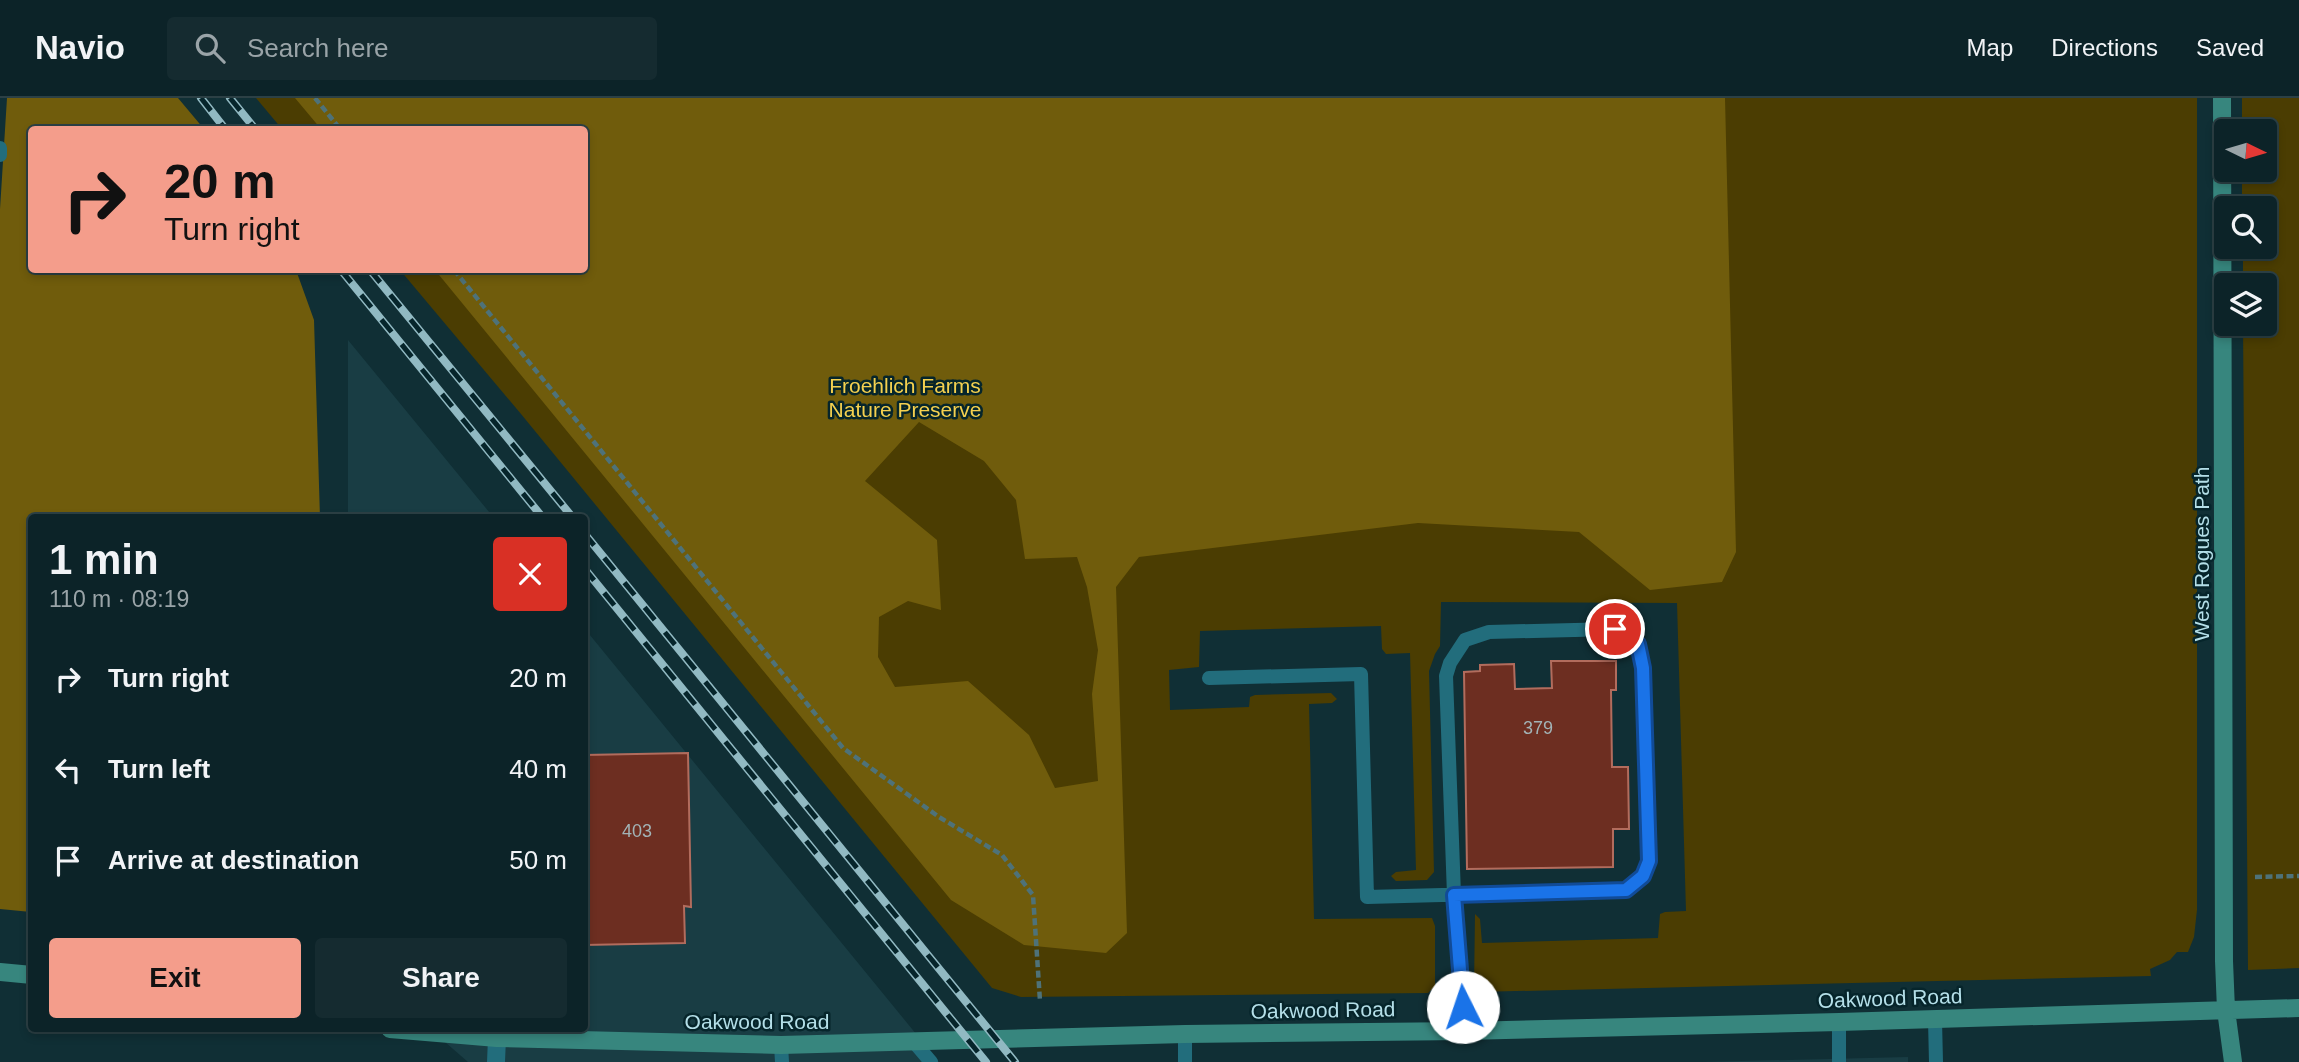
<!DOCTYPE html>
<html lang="en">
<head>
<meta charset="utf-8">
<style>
  body { margin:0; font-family:Arial,sans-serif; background:#152b30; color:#f1f3f6; height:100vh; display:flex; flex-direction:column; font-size:26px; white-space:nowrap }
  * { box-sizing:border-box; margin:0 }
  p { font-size:23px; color:#9aa4a8 }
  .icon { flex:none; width:38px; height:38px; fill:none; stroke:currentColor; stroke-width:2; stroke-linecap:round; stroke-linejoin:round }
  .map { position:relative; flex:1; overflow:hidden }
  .sheet { position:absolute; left:28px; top:416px; width:560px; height:518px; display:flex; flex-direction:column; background:#0c2328; border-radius:7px; box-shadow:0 4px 10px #0003,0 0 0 2px #2c4045 }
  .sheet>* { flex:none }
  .top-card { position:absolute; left:28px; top:28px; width:560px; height:147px; border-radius:7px; box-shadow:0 4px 10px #0003,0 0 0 2px #2c4045; background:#f49d8b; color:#111; overflow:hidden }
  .needle { width:46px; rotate:95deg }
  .controls { position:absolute; left:2214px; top:21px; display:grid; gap:14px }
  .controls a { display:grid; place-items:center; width:63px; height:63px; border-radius:7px; background:#0c2328; box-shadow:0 4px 10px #0003,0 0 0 2px #2c4045; font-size:35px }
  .pin { position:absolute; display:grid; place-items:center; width:60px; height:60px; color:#fff; margin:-30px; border:4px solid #fff; border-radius:50%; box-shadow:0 2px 7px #0007 }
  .me { position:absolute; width:77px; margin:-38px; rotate:356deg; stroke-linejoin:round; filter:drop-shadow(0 0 5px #0008) }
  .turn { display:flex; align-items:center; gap:24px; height:147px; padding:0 21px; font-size:32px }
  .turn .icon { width:91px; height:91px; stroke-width:2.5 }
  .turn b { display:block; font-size:49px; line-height:60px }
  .round { display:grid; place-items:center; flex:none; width:74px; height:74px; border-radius:7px; background:#152b30 }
  .summary { display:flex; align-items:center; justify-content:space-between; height:119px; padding:0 21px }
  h1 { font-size:42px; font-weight:700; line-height:52px }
  .cta { display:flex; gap:14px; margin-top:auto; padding:14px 21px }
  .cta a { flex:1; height:80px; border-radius:7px; background:#f49d8b; color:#111; font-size:28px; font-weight:700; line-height:80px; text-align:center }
  .cta a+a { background:#152b30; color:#f1f3f6 }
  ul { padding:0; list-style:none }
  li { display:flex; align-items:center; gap:21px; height:91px; padding:0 21px }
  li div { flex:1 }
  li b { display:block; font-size:26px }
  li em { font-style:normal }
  header { display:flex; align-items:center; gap:42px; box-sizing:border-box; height:98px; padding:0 35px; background:#0c2328; border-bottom:2px solid #2c4045 }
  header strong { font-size:33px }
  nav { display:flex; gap:38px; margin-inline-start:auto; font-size:24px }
  .search { width:490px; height:63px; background:#152b30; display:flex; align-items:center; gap:18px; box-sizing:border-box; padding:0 24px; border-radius:7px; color:#9aa4a8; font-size:26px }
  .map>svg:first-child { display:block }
  .built { fill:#193d44 }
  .green { fill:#4b3d02 }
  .forest { fill:#705c0c; fill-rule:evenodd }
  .building { fill:#6d2e21; stroke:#b26c5d; stroke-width:2 }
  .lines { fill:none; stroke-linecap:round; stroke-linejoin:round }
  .path { stroke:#4e7279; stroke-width:4.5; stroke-dasharray:7 3.5; stroke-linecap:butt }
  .lane { stroke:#226d7c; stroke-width:14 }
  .street { stroke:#226d7c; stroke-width:18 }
  .secondary { stroke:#37867e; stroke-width:18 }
  .rail-casing { stroke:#91b9c2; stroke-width:8 }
  .rail { stroke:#06252b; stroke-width:5; stroke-dasharray:16; stroke-linecap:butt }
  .route-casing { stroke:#114b97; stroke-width:18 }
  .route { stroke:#1a73e8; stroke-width:12 }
  .labels { text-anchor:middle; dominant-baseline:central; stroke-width:5; stroke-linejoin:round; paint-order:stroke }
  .number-label { font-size:18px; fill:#a2b3b6 }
  .park-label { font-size:21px; fill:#f4d04f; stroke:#06252b }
  .street-label { font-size:21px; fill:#b4dfe8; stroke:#06252b }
</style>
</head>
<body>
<header>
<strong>Navio</strong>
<div class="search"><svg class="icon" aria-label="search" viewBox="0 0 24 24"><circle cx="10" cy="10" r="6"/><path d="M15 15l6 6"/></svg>Search here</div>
<nav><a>Map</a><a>Directions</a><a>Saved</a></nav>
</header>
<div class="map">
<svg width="2299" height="964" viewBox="0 0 2299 964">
  <rect width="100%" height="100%" fill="#102f35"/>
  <path class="built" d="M348,242L494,420H348Z
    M585,531L939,964H468L430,931H584Z
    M1908,959V964H1701Z"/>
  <path class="green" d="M256,0H2197V812L2194,839L2188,854H2177L2170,862L2150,871L2151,878L1477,894L1474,890L1475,816L1480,821L1482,845L1658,840L1660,816L1665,814L1686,813L1677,505L1441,504L1440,548L1435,556L1429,573L1434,774L1427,782L1396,783L1391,778L1396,774L1416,772L1410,555L1386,556L1382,551L1381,528L1200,533L1199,569L1169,572L1170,612L1249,609L1250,599L1255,597L1331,595L1337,601L1332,605L1309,606L1314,821L1432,820L1435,828V888L1428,895L1021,899L992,890L521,316L400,172H584V32L282,31Z
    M2242,0H2299V870L2248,872L2243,226H2264V187H2243V149H2264V110H2242V72H2264V33H2242Z"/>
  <path class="forest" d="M7,0H178L204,31L32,32V172H296L314,222L320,420H32L31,814L0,811V111Z
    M295,0H1725L1736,454L1722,484L1650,492L1579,434L1418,425L1139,459L1116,489L1127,835L1106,855L1024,847L951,802L435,172H584V32L321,31ZM919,324L984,363L1016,402L1025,461L1077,459L1087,489L1098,552L1092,596L1098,683L1055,690L1029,637L968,583L895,589L878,559L879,519L908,503L941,512L937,442L865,383Z"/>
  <path class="building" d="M1551,563H1616V592H1611L1612,669H1628L1629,731H1613V769L1467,771L1464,574L1480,573V567L1514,566L1515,591L1552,590Z
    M688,655L691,809L684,808L685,845L584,847V657Z"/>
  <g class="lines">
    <path class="path" d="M315,0L341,32
      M454,172L843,650L939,719L1002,757L1033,797L1040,903
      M2255,779L2299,778"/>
    <path class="lane" d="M0,50V57
      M1209,580L1361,576L1367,799L1626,792L1643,778L1649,763L1643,571L1638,546L1615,531L1489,534L1465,542L1450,565L1446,578L1454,797L1465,933
      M1935,922L1936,964
      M1839,924V964
      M1185,936V964
      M914,944L931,964
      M781,947L782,964"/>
    <path class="street" d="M496,964L497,940"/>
    <path class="secondary" d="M2222,0L2224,863L2226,912L2233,964
      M0,874L32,877
      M390,931L497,940L781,947L1185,936L1465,933L1839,924L2299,910"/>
    <g class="rail-casing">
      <path id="rail" d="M201,0L226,32
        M230,0L256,32
        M341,172L543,420
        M370,172L573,420
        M584,435L1015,964
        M584,470L986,964"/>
    </g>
    <use href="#rail" class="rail"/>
  </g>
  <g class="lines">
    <g class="route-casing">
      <path id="route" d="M1463,909L1454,797L1626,792L1643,778L1649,763L1643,570L1638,546L1615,531"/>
    </g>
    <use href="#route" class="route"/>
  </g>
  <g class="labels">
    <g class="number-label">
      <text x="1538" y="630">379</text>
      <text x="637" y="733">403</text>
    </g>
    <g class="park-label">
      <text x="905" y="287">Froehlich Farms<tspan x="905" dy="24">Nature Preserve</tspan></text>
    </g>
    <g class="street-label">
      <text transform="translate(2201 456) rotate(-90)">West Rogues Path</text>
      <text transform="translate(1890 900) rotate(-2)">Oakwood Road</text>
      <text transform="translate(1323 912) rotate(-1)">Oakwood Road</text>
      <text x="757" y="923">Oakwood Road</text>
    </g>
  </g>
</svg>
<div class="controls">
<a><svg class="needle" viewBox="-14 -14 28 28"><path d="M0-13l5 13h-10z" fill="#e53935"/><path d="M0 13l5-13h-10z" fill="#9aa4a8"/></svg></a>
<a><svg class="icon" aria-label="search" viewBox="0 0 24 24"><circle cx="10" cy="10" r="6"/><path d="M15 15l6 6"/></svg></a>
<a><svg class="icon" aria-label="layers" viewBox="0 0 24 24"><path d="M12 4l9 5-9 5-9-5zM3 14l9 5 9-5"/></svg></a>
</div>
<div class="pin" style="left:1615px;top:531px;background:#d93025"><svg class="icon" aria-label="arrive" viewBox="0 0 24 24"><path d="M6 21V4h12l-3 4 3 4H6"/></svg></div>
<svg class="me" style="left:1463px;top:909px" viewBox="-20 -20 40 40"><circle r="19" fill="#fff"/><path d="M0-13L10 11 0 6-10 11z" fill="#1a73e8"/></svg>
<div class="top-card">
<div class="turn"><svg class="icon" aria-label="right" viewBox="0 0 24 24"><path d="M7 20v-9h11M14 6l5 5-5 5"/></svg><div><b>20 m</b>Turn right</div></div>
</div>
<section class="sheet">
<div class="summary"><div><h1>1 min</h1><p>110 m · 08:19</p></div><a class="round" style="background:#d93025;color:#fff"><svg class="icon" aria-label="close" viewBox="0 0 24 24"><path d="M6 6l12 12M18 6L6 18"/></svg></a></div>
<ul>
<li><svg class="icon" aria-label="right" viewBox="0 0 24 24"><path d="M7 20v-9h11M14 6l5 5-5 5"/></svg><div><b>Turn right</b></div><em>20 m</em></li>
<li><svg class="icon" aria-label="left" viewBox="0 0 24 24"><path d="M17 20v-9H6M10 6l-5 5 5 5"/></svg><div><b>Turn left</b></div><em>40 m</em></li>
<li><svg class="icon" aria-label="arrive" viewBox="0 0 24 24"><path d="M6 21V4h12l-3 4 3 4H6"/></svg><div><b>Arrive at destination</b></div><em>50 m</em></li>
</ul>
<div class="cta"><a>Exit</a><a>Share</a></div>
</section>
</div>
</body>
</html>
